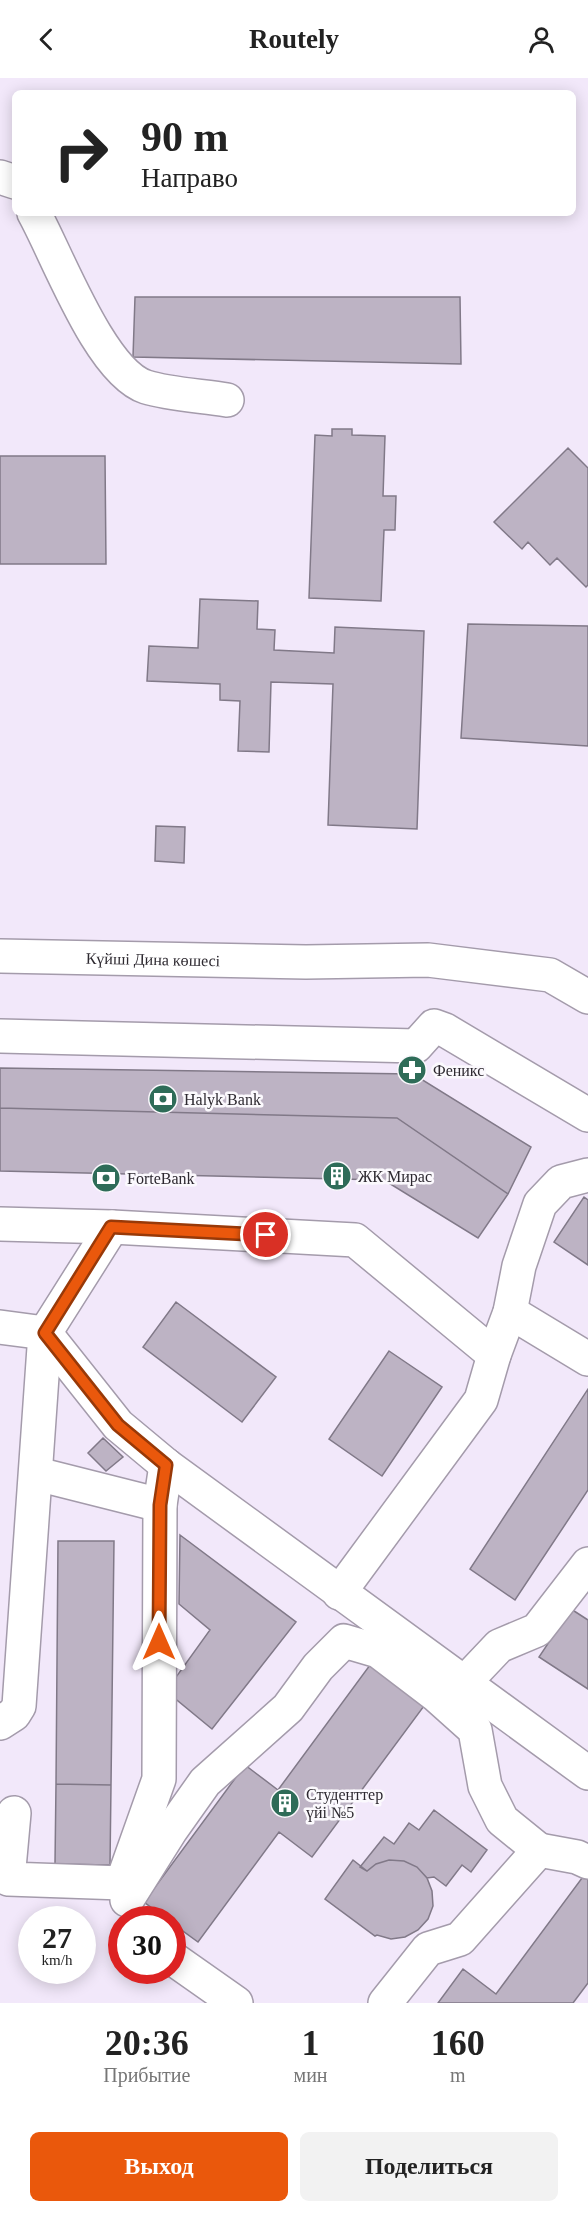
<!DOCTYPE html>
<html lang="ru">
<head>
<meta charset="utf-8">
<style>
  body { margin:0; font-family:"Times New Roman",serif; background:#f2f2f2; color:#222; height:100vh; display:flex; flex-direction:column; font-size:22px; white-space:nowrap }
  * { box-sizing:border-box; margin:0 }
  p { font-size:20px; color:#767676 }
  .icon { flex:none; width:33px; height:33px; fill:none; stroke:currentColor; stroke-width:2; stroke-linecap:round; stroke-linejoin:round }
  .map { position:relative; height:1925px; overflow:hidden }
  .drawer { display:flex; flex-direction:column; background:#fff; flex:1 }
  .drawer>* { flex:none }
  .guide { position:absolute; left:12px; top:12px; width:564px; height:126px; border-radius:9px; box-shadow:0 3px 15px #0003; background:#fff; color:#222; overflow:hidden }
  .speed { position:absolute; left:18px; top:1828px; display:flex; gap:12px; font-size:30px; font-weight:700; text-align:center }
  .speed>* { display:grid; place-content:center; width:78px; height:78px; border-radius:50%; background:#fff; box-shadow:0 3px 15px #0003; line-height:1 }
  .speed small { font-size:15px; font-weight:400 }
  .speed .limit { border:9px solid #d22; background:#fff; color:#111 }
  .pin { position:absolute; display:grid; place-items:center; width:51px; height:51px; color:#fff; margin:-26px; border:3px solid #fff; border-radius:50%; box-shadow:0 2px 6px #0007 }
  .me { position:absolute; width:66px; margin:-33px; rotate:0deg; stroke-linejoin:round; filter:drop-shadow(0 0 4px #0008) }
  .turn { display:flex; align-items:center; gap:21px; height:126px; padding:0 30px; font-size:27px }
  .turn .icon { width:78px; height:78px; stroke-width:2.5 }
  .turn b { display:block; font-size:42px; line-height:51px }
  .eta { display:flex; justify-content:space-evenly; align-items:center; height:102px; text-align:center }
  .eta b { font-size:36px; font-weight:700; line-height:42px }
  .cta { display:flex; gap:12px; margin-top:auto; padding:12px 30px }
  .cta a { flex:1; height:69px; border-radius:9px; background:#ea580c; color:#fff; font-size:24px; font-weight:700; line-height:69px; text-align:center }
  .cta a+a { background:#f2f2f2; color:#222 }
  header { display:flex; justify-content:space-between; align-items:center; height:78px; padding:0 30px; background:#fff; font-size:27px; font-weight:700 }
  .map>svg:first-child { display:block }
  .building { fill:#bdb3c4; stroke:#817988; stroke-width:1.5 }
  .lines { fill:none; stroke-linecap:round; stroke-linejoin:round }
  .minor-casing { stroke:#a49bab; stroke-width:36 }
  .minor { stroke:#fff; stroke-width:33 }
  .route-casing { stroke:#983908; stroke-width:15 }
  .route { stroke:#ea580c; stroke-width:10 }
  .labels { text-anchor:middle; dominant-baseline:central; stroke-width:5; stroke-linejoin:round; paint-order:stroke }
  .street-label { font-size:16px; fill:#2d2930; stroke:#fbf9fd }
  .poi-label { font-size:16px; fill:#2d2930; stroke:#fbf9fd; text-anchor:start }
</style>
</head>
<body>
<header><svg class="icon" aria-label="back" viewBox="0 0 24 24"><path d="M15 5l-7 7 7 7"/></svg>Routely<svg class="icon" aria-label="person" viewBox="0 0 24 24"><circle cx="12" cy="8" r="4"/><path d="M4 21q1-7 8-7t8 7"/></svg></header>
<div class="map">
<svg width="588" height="1925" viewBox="0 0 588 1925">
  <rect width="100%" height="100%" fill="#f2e8fa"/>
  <path class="building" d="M135,219H460L461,286L133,279Z
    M332,351H352V357L385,358L383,418H396L395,452H384L381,523L309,520L315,357L332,358Z
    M568,370L588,390V507L586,509L557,480L550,487L528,464L522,471L494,444Z
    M0,378H105L106,486H0Z
    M200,521L258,523L257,551L275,552L274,572L334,575L335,549L424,553L417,751L328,747L333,606L271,604L269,674L238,673L240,623L220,622V606L147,603L149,568L198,570Z
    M468,546L588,548V668L461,660Z
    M156,748L185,749L184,785L155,783Z
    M0,990L413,996L531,1069L508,1116L397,1040L0,1030Z
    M0,1030L397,1040L508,1116L478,1160L384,1102L0,1093Z
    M584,1119L588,1122V1187L554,1164Z
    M176,1224L276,1299L242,1344L143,1269Z
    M389,1273L442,1309L382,1398L329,1361Z
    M588,1311V1412L515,1522L470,1491Z
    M103,1360L123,1379L106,1393L88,1375Z
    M180,1457L296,1544L212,1651L166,1613L210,1552L179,1526Z
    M58,1463H114L111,1707L56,1706Z
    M571,1531L588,1542V1611L539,1579Z
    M370,1587L424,1628L312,1779L279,1754L198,1864L172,1845V1842H168L144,1824L245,1687L278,1712Z
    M56,1706L111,1707L110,1787L55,1786Z
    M434,1732L487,1772L471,1794L462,1787L446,1808L434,1799L427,1800L417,1789L404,1783L389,1782L376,1786L367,1793L360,1789L384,1759L394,1766L409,1745L419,1752Z
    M353,1782L367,1793L376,1786L389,1782L404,1783L417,1789L427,1800L432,1813L433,1828L428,1841L418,1852L405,1859L391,1861L377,1857L375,1858L325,1821Z
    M588,1792V1905L573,1925H438L463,1891L496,1916Z"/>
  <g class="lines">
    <g class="minor-casing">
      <g id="minor">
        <path d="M0,99L15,104"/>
        <path d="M34,135C57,176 100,294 146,309C168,316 203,318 227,322"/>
        <path id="s1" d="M0,878L306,884L428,882L550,897L588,919"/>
        <path d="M0,958L416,968L434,948L445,952L588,1037"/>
        <path d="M0,1146L112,1149L355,1162L494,1277"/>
        <path d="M510,1234L588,1281"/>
        <path d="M0,1249L45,1255L118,1347L166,1387L588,1695"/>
        <path d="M37,1396L160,1427"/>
        <path d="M339,1515L481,1322L494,1277L510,1234L519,1188L540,1126L561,1104L588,1097"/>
        <path d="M464,1605L499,1568L537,1552L588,1486"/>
        <path d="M0,1645L14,1636L19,1628L45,1255L112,1149"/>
        <path d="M14,1735L8,1801L122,1805L159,1701L160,1427L166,1387"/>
        <path d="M127,1822L171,1752L205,1704L288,1630L318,1589L344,1563L378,1573L437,1618L475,1652L485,1708L502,1742L539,1772"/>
        <path d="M172,1880L236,1925"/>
        <path d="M385,1925L428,1871L460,1861L539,1772L577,1779L588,1784"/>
      </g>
    </g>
    <use href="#minor" class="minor"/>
  </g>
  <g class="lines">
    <g class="route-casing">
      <path id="route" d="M159,1564L160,1427L166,1387L118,1347L45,1255L111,1149L266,1157"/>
    </g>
    <use href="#route" class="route"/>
  </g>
  <defs>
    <g id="pharmacy-disc" transform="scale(1.5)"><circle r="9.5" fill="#2e6c58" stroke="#fbf9fd"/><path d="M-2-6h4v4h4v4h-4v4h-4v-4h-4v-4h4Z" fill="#fff"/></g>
    <g id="bank-disc" transform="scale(1.5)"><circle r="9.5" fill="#2e6c58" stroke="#fbf9fd"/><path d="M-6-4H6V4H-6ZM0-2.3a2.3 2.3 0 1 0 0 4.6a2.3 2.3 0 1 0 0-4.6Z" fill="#fff"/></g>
    <g id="building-disc" transform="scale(1.5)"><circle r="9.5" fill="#2e6c58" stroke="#fbf9fd"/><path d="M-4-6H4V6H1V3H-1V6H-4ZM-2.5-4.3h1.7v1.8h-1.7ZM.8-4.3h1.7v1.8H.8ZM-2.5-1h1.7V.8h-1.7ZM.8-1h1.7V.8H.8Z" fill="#fff"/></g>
  </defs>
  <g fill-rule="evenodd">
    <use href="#pharmacy-disc" x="412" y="992"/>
    <use href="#bank-disc" x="163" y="1021"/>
    <use href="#building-disc" x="337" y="1098"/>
    <use href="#bank-disc" x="106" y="1100"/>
    <use href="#building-disc" x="285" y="1725"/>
  </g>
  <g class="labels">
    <g class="street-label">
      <text stroke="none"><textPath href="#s1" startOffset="153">Күйші Дина көшесі</textPath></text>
    </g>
    <g class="poi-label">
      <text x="433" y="992">Феникс</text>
      <text x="184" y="1021">Halyk Bank</text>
      <text x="358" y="1098">ЖК Мирас</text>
      <text x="127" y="1100">ForteBank</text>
      <text x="306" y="1716">Студенттер<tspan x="306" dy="18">үйі №5</tspan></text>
    </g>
  </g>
</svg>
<div class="speed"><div>27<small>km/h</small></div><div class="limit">30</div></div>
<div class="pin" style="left:266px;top:1157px;background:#d93025"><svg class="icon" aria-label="arrive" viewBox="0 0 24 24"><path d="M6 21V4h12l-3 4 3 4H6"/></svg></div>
<svg class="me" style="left:159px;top:1564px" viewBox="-20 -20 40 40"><path d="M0-17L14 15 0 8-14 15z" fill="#ea580c" stroke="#fff" stroke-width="4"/></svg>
<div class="guide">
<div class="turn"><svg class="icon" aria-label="right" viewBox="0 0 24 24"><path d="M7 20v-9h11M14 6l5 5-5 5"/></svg><div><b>90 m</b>Направо</div></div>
</div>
</div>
<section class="drawer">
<div class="eta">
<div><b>20:36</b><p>Прибытие</p></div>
<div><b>1</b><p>мин</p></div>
<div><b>160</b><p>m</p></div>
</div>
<div class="cta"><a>Выход</a><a>Поделиться</a></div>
</section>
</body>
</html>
